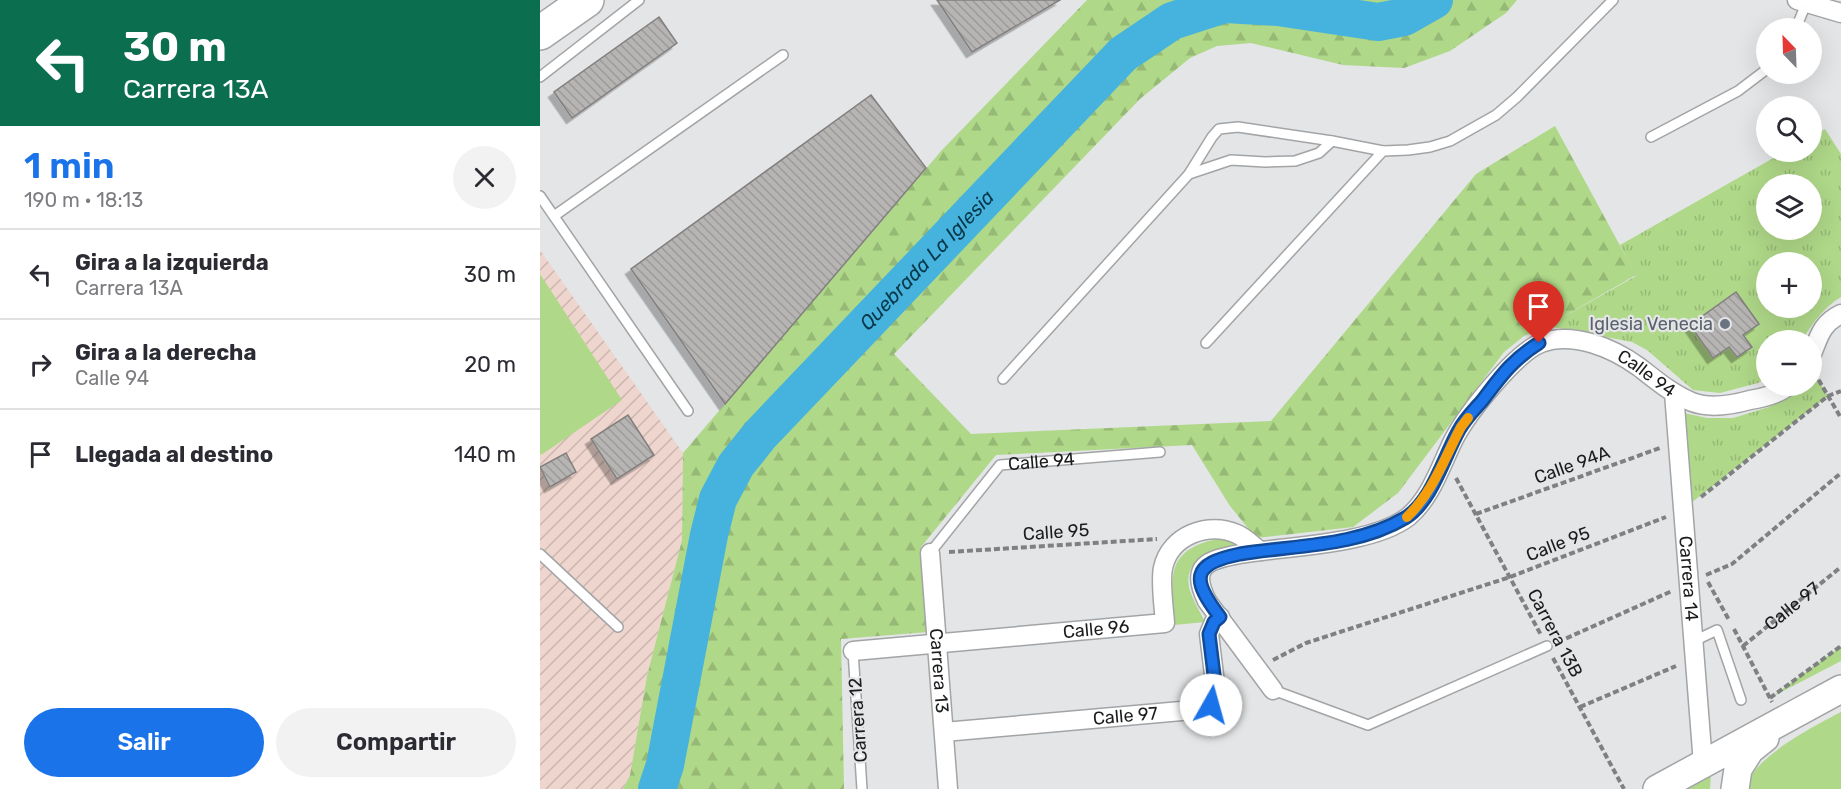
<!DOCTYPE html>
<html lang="es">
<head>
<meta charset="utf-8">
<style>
  body { margin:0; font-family:Rubik,sans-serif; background:#f2f2f3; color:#2b2b33; height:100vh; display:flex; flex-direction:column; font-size:22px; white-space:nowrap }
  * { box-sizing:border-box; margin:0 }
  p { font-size:20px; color:#7c7c81 }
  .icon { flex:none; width:33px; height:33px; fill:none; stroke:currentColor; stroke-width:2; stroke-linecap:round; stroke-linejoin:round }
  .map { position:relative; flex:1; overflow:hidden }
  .side { display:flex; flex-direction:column; background:#fff; width:540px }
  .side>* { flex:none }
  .guide { background:#0b6e4f; color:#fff; overflow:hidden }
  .needle { width:39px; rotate:337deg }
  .fabs { position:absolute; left:1216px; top:18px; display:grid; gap:12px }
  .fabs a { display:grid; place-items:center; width:66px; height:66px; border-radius:50%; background:#fff; box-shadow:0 6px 24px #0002; font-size:30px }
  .pin { position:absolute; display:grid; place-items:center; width:51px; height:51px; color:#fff; margin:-62px -26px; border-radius:50% 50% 50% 0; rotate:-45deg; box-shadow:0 0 6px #0007 }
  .pin .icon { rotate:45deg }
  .me { position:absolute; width:66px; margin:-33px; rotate:7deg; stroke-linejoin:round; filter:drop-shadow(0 0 4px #0008) }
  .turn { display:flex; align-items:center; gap:21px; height:126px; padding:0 24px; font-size:27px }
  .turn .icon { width:78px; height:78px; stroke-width:2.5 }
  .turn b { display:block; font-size:42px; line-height:51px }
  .round { display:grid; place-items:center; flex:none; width:63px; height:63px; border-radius:32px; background:#f2f2f3 }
  .overview { display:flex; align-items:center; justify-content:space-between; height:102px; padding:0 24px }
  h1 { font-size:36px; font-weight:600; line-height:45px; color:#1a73e8 }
  .action { display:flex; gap:12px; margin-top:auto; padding:12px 24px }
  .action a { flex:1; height:69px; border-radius:36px; background:#1a73e8; color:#fff; font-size:24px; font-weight:600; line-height:69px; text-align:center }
  .action a+a { background:#f2f2f3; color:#2b2b33 }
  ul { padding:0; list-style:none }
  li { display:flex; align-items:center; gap:18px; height:90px; padding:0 24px; border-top:2px solid #e1e1e2 }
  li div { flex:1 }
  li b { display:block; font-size:22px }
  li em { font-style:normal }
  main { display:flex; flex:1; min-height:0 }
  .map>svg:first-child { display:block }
  .industrial { fill:url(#industrial-furrows) }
  .green { fill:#afd888 }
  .forest { fill:url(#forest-firs) }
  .park { fill:url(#park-tufts); fill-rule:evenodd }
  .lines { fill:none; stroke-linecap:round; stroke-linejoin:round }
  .river { stroke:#45b3de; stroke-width:38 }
  .building { fill:url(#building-back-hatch); stroke:#837f7f; stroke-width:1.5; filter:url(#shadow) }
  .lane-casing { stroke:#a2a4a6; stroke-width:12 }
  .street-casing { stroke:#a2a4a6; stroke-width:21 }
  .secondary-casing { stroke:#a2a4a6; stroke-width:30 }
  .highway-casing { stroke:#a2a4a6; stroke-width:36 }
  .path { stroke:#7f8082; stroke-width:4; stroke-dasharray:6 3; stroke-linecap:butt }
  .lane { stroke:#fff; stroke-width:9 }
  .street { stroke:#fff; stroke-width:18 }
  .secondary { stroke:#fff; stroke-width:27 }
  .highway { stroke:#fff; stroke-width:33 }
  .route-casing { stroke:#114b97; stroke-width:15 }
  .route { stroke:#1a73e8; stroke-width:10 }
  .slow { stroke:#f59e0b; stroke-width:10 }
  .worship-dot { fill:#6b7280; stroke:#e3e5e7; stroke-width:2 }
  .labels { text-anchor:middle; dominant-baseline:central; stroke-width:4.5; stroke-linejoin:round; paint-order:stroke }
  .worship-label { font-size:18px; fill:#5b616d; stroke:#e3e5e7; text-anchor:end }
  .street-label { font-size:18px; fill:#1b1c1d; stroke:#e3e5e7 }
  .water-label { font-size:20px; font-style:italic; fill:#08394b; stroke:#e3e5e7 }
</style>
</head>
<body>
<main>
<section class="side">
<div class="guide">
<div class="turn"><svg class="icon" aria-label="left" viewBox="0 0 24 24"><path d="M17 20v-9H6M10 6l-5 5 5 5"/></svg><div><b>30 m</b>Carrera 13A</div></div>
</div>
<div class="overview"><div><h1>1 min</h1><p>190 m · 18:13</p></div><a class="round"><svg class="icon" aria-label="close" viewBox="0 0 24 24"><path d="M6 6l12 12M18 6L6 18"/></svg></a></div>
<ul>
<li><svg class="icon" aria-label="left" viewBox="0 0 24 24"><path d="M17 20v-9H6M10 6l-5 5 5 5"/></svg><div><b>Gira a la izquierda</b><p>Carrera 13A</p></div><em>30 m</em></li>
<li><svg class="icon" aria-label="right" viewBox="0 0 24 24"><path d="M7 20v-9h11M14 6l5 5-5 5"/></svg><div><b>Gira a la derecha</b><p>Calle 94</p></div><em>20 m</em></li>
<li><svg class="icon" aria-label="arrive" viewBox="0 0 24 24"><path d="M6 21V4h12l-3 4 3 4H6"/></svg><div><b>Llegada al destino</b></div><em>140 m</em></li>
</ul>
<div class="action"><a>Salir</a><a>Compartir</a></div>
</section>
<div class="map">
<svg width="1301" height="789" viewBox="0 0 1301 789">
  <defs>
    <pattern id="industrial-furrows" width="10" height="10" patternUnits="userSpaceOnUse" patternTransform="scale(1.5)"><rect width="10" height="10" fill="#eed5cd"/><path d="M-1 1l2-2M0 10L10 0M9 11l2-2" fill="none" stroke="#ccb6b0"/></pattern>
    <pattern id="forest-firs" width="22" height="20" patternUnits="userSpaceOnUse" patternTransform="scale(1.5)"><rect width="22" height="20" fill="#afd888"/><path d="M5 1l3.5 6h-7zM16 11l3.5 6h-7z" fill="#96b975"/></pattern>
    <pattern id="park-tufts" width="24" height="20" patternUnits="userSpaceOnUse" patternTransform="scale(1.5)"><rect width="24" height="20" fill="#afd888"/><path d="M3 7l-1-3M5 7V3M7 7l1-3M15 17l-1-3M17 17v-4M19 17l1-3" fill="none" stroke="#96b975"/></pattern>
    <pattern id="building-back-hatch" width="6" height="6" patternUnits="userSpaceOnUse" patternTransform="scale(1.5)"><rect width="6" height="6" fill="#b7b4b4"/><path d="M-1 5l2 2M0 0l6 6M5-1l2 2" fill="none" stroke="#9d9a9a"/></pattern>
    <filter id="shadow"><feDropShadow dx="-5.5" dy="5.5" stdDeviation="0" flood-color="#0004"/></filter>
  </defs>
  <rect width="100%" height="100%" fill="#e3e5e7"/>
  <path class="industrial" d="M0,250L143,453L142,540L107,676L90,775L83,789H0Z"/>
  <path class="green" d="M0,274L82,400L1,455L0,453Z
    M681,538L703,543C678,550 640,556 650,591C654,602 660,612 665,622L634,625C632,576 623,550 681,538Z
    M1301,712V789H1207C1207,760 1278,724 1301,712Z
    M1171,773L1170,789H1143Z"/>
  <path class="forest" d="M547,0H977L966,13L910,51L864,68L803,65L711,43L677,46L650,58L600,99L354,354L431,434L731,421L936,174L1015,126L1096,275L1007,326L984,336L964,352L858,493L813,527L716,538L690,506L652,445L456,455L381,547L388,632L301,639L304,789H83L90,775L107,676L142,540L143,453L402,150Z"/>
  <path class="park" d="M1285,129L1301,154V297C1283,308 1273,323 1262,340H1227V378L1218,383L1180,393L1153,390L1107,350L1092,342L1007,326L1096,276L1080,245L1244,152H1272V136ZM1227,184H1272V230H1227ZM1227,262H1272V308H1227Z
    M1275,374L1288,396L1151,503L1144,413L1167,418H1193L1229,407L1263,386H1272V377Z
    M1301,646V661L1230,698Z"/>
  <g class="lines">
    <path class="river" id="s1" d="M117,789L125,765L169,535L178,499L196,465L220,435L583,54L632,21L685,4L738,7L838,22L864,17L894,0"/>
  </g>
  <path class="building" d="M397,0H520L432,52Z
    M119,17L137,43L32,118L14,92Z
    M331,95L386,168L185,404L91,269Z
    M1196,292L1219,324L1203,335L1212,347L1197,357L1189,347L1173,358L1150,325Z
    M88,415L114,455L77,479L51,439Z
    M26,453L36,472L10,487L0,467Z"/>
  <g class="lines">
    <g class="lane-casing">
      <g id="lane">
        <path d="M1256,28L1266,4"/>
        <path d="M0,77L99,0"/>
        <path d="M1111,137L1198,91L1227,69"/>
        <path d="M649,174L691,160L725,162L755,161L779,153L792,141"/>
        <path d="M0,196L148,411"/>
        <path d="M14,216L243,55"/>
        <path d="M666,343L843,151"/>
        <path d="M463,379L649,174L672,137L679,129L698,127L792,141L843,151L868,150L890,147L910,141L956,115L977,97L1073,0"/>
        <path id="s3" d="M390,553L460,465L620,452"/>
        <path d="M0,554L78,627"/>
        <path d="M1154,641L1177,630L1201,700"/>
        <path d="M313,651L322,789"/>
        <path d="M733,690L828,725L1007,646"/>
      </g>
    </g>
    <g class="street-casing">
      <g id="street">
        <path d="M1257,0L1301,13"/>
        <path d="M1272,354C1279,336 1282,323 1301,314"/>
        <path id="s4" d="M1134,393L1163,764"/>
        <path id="s5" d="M390,553L408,789"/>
        <path id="s6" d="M313,651L625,623C624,608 620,582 623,568C630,535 669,521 697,534C706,538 712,545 720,551"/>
        <path id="s7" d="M733,690L667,601C649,565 668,560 700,554C747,546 831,545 868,517C891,498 901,465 914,439C927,414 975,353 1001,343C1033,331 1073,348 1099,367C1116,380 1132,394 1152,402C1170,409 1192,405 1210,400C1222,398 1239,394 1248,386"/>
        <path id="s8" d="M404,732L664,709C673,705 675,700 676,691L669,634L674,622L680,617"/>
      </g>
    </g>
    <g class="secondary-casing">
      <path id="secondary" d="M1117,789L1301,689
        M1195,789L1198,769L1210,750L1225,738"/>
    </g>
    <g class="highway-casing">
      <path id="highway" d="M0,33L47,0"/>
    </g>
    <g class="path">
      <path d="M1274,372L1301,418"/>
      <path d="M916,478L1001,635"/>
      <path d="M1161,497L1288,396L1301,391"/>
      <path d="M936,514L1120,448"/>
      <path d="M409,552L617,539"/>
      <path d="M1166,575L1192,564L1301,473"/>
      <path d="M1168,582L1189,620"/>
      <path d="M1194,629L1232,702"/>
      <path d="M1018,642L1132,591"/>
      <path id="s2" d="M1203,646L1301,567"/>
      <path d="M1013,658L1084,789"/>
      <path d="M733,660L766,643L970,577L1126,517"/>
      <path d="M1230,698L1301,646"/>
      <path d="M1040,707L1136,666"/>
    </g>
    <use href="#lane" class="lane"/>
    <use href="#street" class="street"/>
    <use href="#secondary" class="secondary"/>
    <use href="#highway" class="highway"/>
  </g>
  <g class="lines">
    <g class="route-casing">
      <path id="route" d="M671,705L675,699L676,691L669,634L674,622L680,617C651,579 651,564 700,554C755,545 816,547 865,518C892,502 904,456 919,430C925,419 934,410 942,401C961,376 972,360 999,343"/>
    </g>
    <use href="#route" class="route"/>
    <path class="slow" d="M867,517C893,492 904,459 921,427L928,418"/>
  </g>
  <circle class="worship-dot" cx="1185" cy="324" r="6"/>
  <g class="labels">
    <g class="worship-label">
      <text x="1173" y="324">Iglesia Venecia</text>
    </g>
    <g class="street-label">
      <text stroke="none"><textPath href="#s7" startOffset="696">Calle 94</textPath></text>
      <text stroke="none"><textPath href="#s3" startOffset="154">Calle 94</textPath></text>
      <text transform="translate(1032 465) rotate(-20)">Calle 94A</text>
      <text transform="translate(516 532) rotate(-4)">Calle 95</text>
      <text transform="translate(1018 544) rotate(-21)">Calle 95</text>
      <text stroke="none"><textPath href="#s4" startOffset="186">Carrera 14</textPath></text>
      <text stroke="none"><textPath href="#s2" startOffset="63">Calle 97</textPath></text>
      <text stroke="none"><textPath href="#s6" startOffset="244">Calle 96</textPath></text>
      <text transform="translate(1015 633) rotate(62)">Carrera 13B</text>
      <text stroke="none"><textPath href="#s5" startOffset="118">Carrera 13</textPath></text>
      <text stroke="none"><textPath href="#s8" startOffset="182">Calle 97</textPath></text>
      <text transform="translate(318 720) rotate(-94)">Carrera 12</text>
    </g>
    <g class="water-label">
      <text stroke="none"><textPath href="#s1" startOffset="615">Quebrada La Iglesia</textPath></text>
    </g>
  </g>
</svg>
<div class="fabs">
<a><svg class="needle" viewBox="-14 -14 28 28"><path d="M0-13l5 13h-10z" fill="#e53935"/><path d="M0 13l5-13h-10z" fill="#7c7c81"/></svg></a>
<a><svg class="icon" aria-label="search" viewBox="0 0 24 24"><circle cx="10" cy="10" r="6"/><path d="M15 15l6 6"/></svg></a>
<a><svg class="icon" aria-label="layers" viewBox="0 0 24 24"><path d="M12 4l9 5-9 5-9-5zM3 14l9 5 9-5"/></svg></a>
<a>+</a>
<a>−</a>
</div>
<div class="pin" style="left:999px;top:343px;background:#d93025"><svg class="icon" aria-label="arrive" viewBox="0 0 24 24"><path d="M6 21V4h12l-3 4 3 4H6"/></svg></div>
<svg class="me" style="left:671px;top:705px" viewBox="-20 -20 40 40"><circle r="19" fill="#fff"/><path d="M0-13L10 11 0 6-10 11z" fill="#1a73e8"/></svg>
</div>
</main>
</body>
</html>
